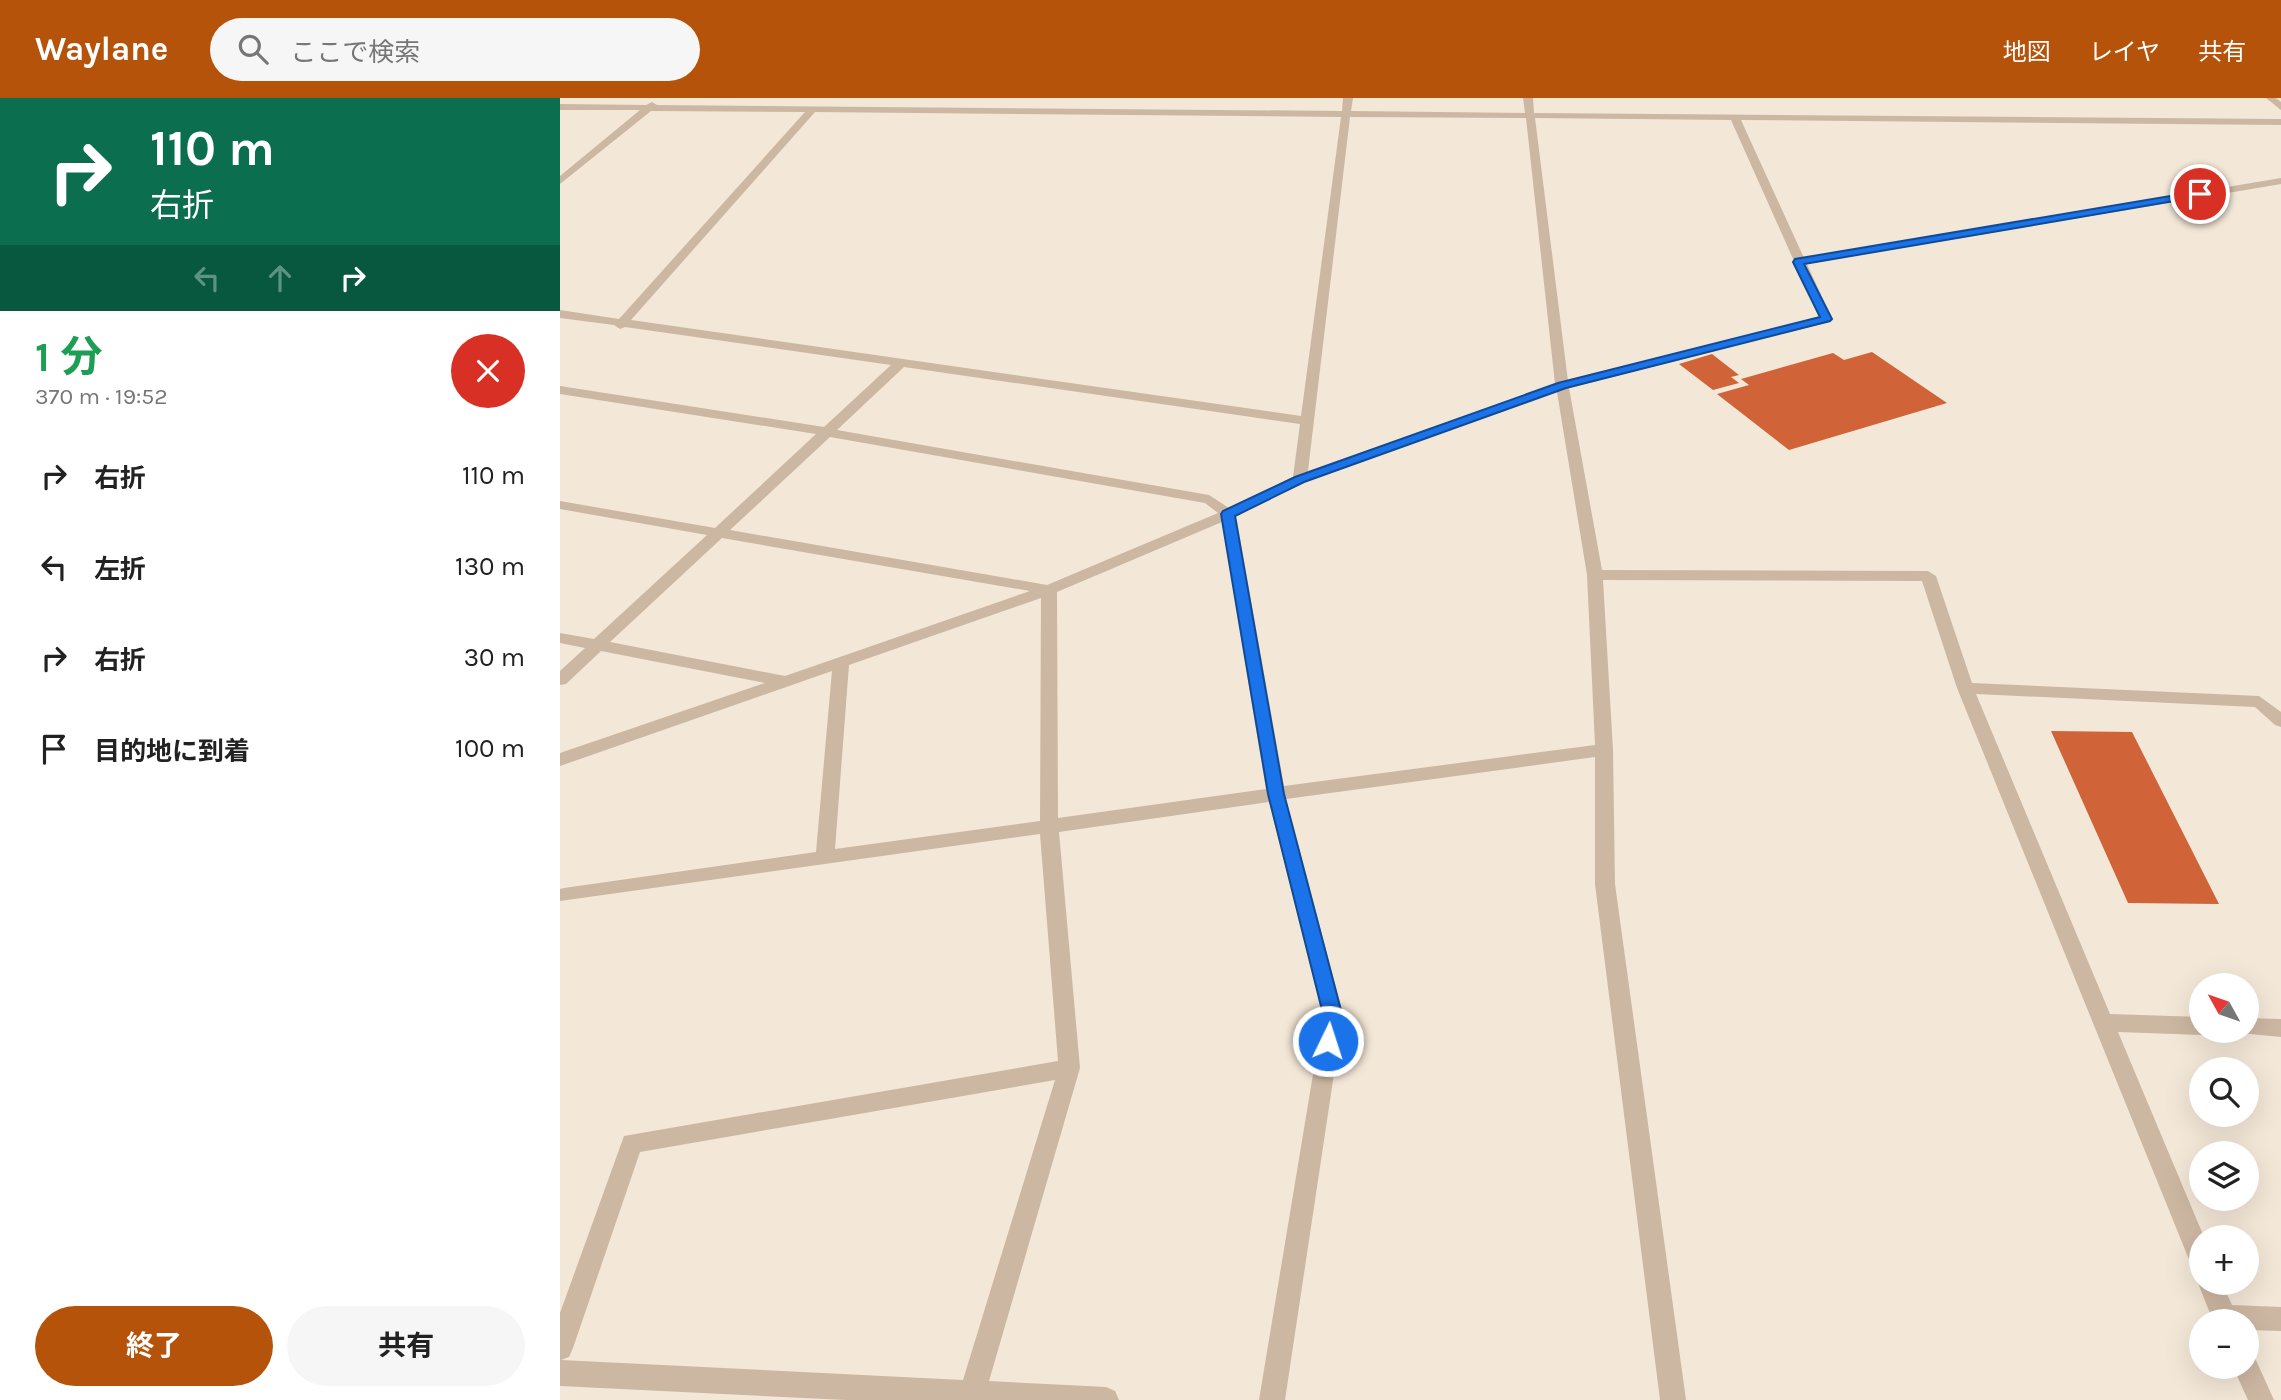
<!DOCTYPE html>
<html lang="ja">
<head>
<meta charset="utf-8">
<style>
  body { margin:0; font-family:Karla,"Noto Sans JP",sans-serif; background:#f6f6f6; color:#222; height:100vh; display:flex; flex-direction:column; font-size:26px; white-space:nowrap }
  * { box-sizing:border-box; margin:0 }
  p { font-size:23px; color:#767676 }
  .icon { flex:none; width:38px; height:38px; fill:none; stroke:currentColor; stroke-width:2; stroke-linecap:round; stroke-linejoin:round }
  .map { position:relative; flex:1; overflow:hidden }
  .details { display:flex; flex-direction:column; background:#fff; width:560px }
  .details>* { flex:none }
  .hud { background:#0b6e4f; color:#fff; overflow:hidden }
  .needle { width:46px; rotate:310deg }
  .fabs { position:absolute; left:1629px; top:875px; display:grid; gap:14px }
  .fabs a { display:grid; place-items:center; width:70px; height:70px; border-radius:50%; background:#fff; box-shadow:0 7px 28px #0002; font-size:35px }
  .pin { position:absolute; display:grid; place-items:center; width:60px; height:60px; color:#fff; margin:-30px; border:4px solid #fff; border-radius:50%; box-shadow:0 2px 7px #0007 }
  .me { position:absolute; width:77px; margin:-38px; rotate:4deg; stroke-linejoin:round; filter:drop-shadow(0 0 5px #0008) }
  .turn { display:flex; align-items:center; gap:24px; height:147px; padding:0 35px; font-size:32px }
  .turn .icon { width:91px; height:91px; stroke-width:2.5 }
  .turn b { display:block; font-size:49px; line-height:60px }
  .lanes { display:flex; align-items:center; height:66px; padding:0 35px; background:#0003; justify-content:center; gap:35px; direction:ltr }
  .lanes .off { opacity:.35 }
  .round { display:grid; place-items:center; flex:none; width:74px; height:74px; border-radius:37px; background:#f6f6f6 }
  .headline { display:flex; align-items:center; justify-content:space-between; height:119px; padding:0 35px }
  h1 { font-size:42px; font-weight:700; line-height:52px; color:#1e9e55 }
  .button { display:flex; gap:14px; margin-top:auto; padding:14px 35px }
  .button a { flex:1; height:80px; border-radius:42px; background:#b45309; color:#fff; font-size:28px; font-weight:700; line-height:80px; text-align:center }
  .button a+a { background:#f6f6f6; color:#222 }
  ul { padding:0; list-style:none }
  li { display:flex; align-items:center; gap:21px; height:91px; padding:0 35px }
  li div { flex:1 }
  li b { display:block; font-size:26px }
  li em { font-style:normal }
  header { display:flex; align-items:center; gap:42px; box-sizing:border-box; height:98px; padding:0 35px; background:#b45309; color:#fff }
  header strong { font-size:33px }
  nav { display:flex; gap:38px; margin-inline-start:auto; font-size:24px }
  .search { width:490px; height:63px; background:#f6f6f6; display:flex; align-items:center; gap:18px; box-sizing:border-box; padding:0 24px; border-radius:38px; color:#767676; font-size:26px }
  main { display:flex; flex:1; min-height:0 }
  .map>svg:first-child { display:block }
  .building { fill:#d06338 }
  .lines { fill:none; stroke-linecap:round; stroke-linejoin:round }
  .minor { fill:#ccb7a2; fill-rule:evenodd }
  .route { fill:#1a73e8; stroke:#114b97; stroke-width:2 }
</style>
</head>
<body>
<header>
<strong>Waylane</strong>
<div class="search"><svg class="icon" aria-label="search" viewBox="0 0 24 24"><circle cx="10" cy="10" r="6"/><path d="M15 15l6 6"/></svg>ここで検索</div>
<nav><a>地図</a><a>レイヤ</a><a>共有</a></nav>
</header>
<main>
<section class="details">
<div class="hud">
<div class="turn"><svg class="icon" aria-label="right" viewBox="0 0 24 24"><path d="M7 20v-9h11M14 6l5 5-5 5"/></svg><div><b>110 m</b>右折</div></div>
<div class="lanes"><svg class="icon off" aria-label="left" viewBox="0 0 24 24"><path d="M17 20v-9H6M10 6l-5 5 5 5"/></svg><svg class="icon off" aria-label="ahead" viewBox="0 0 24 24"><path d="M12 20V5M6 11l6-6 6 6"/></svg><svg class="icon" aria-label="right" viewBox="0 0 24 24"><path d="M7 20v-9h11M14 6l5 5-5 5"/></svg></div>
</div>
<div class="headline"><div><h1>1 分</h1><p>370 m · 19:52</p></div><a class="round" style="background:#d93025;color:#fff"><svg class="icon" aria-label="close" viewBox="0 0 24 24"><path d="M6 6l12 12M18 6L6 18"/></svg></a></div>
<ul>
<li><svg class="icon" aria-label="right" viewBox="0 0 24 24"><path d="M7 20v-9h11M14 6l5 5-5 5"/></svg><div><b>右折</b></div><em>110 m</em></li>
<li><svg class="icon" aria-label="left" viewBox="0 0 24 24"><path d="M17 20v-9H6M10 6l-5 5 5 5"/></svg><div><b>左折</b></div><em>130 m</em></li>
<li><svg class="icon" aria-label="right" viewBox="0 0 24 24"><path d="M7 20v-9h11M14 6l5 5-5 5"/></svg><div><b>右折</b></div><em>30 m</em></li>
<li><svg class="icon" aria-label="arrive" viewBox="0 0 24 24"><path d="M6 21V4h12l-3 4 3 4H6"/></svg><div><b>目的地に到着</b></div><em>100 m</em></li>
</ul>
<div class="button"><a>終了</a><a>共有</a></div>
</section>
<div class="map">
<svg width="1721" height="1302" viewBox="0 0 1721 1302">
  <rect width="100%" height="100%" fill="#f3e7d7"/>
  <path class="building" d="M1312,254L1387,305L1229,352L1157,296L1189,287L1181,281L1273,255L1284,262Z
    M1152,256L1179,277L1171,279L1179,285L1153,292L1119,266Z
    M1491,633L1572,634L1659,806L1568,805Z"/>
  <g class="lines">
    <path class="minor" d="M783,0H793L791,13L965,15L963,0H973L974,15L1721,21V27L1181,22L1244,160L1721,80V86L1247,166L1272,221L1270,224L1009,290L1042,472L1368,473L1376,478L1412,585L1699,598L1721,614V629L1715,627L1695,609L1416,596L1550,916L1642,919V933H1650L1642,937L1558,934L1644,1139H1642V1175L1633,1172L1630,1164L1397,590L1362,483L1043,482L1053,652L1055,786L1126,1302H1100L1035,786V659L726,701L783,916L725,1302H699L763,916L709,704L499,734L520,970L429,1283L546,1289L555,1293L559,1302H286L0,1288V1215L64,1038L498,963L480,736L0,803V791L4,790L256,754L272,573L0,668V655L205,585L41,553L6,586L0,587V573L25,550L0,545V535L34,541L147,437L0,411V403L155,430L256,336L0,296V288L264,329L331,267L65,229L60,231L54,227L0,220V212L59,221L245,14L91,13L0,86V78L80,12H0V6L86,7L92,4L97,7L782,13ZM255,14L781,19L741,318L71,222ZM790,19L966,20L995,286L748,373ZM975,20L1171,22L1259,219L1008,283ZM344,269L740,326L733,379L669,410L649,397L277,332ZM997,294L1027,477L1035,647L724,688L676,418L745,384ZM270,339L645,405L658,415L487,487L170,432ZM662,424L706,691L498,720L497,494ZM162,440L470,493L225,578L50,544ZM481,500L480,723L275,751L289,567ZM495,982L403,1282L1,1262L9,1259L13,1250L80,1054Z
      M1706,0H1716L1721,4V12Z
      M1687,920L1721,921V939L1680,935L1678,933H1687Z
      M1642,1177V1185H1662L1672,1207L1721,1209V1233L1687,1232V1223H1653L1638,1185Z
      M1687,1257L1695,1260L1714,1302H1688L1673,1269H1687Z"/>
  </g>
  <path class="route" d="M1640,93L1644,94V98L1244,166L1272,221L1270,223L1006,290L744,384L675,418L724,696L782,916L775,949L768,952L762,949L759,943L763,916L708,696L661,416L663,413L735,379L998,285L1260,219L1233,164L1235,161Z"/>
</svg>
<div class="fabs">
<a><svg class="needle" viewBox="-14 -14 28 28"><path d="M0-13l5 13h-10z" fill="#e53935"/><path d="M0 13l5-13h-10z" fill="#767676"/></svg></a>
<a><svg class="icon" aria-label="search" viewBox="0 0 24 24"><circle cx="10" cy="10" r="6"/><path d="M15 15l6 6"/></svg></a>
<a><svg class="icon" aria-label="layers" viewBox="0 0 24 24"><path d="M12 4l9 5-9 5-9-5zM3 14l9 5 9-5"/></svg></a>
<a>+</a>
<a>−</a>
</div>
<div class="pin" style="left:1640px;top:96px;background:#d93025"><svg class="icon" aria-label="arrive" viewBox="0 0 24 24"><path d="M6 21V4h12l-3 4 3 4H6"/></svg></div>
<svg class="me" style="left:768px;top:943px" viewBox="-20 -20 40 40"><circle r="17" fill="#1a73e8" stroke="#fff" stroke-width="3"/><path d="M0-11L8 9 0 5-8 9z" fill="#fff"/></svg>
</div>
</main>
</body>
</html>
